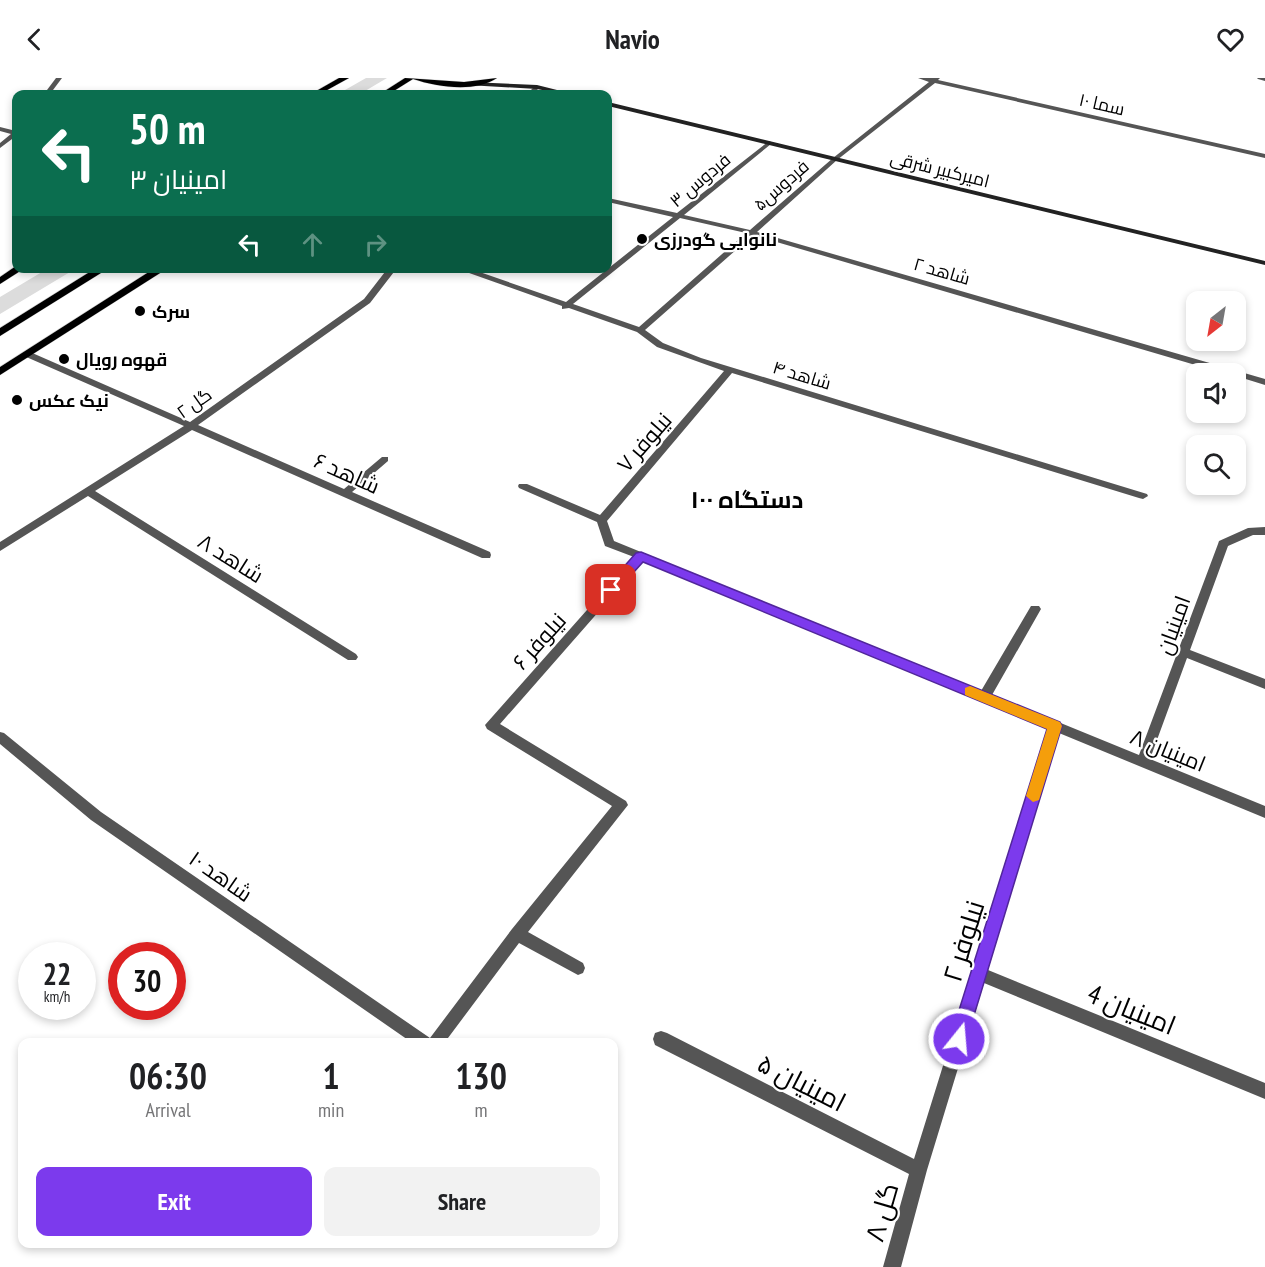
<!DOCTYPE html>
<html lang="en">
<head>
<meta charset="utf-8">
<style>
  body { margin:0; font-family:"PT Sans Narrow",Cairo,sans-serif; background:#f2f2f2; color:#202124; height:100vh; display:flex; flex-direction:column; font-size:22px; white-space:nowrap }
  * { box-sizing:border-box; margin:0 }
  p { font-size:20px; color:#757577 }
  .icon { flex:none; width:33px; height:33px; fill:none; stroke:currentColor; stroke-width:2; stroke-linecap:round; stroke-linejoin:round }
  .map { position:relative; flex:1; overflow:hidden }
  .drawer { position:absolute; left:18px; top:960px; width:600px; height:210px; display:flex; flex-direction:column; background:#fff; border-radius:12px; box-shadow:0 3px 9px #0003 }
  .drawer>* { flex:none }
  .top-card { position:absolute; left:12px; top:12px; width:600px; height:183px; border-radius:12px; box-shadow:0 3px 9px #0003; background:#0b6e4f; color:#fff; overflow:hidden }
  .needle { width:39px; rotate:211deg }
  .tools { position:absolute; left:1186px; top:213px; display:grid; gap:12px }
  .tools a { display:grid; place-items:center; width:60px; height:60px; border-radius:12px; background:#fff; box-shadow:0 3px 9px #0003; font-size:30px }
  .speed { position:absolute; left:18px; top:864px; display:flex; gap:12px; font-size:30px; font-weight:700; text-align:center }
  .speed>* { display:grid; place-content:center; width:78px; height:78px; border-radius:50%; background:#fff; box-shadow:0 3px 9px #0003; line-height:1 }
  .speed small { font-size:15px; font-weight:400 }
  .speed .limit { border:9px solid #d22; background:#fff; color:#111 }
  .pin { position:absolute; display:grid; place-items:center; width:51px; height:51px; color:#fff; margin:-26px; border-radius:12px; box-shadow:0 3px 9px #0006 }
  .me { position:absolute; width:66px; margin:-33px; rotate:17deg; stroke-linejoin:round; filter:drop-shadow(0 0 4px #0008) }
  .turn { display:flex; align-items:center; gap:21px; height:126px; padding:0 18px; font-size:27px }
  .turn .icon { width:78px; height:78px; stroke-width:2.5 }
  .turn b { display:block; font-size:42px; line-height:51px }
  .lanes { display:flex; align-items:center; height:57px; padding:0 18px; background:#0003; justify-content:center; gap:30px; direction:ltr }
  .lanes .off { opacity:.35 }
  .eta { display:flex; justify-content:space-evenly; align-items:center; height:102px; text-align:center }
  .eta b { font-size:36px; font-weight:800; line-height:42px }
  .button { display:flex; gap:12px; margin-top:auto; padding:12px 18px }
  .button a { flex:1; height:69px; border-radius:12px; background:#7c3aed; color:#fff; font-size:24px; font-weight:800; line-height:69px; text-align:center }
  .button a+a { background:#f2f2f2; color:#202124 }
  header { display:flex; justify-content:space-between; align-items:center; height:78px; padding:0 18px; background:#fff; font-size:27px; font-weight:800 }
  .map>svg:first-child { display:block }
  .green { fill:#dcdcdc }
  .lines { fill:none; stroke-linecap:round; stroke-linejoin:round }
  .primary-casing { stroke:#dbdbdb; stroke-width:1 }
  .street { fill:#555; fill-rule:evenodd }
  .secondary { fill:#222; fill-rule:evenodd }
  .primary { fill:#000; fill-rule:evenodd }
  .route { fill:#7c3aed; stroke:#51269a; stroke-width:1.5 }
  .slow { fill:#f59e0b }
  .poi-dot { fill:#000; stroke:#fff; stroke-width:2 }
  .labels { text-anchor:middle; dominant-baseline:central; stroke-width:4.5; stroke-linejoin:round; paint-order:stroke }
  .far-street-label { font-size:18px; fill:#000; stroke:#fff }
  .far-poi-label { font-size:18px; font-weight:bold; fill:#000; stroke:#fff; text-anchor:start }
  .street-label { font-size:22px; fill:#000; stroke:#fff }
  .neighbourhood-label { font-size:24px; font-weight:bold; fill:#000; stroke:#fff }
  .near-street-label { font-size:27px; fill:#000; stroke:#fff }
</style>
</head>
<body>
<header><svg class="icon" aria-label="back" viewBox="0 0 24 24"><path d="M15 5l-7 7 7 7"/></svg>Navio<svg class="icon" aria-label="heart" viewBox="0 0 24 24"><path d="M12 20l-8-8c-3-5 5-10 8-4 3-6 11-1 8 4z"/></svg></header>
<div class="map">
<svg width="1265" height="1189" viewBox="0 0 1265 1189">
  <rect width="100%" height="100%" fill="#fff"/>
  <path class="green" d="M366,0H387L360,16H338Z
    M47,191H75L0,236V219Z"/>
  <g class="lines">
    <g class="primary-casing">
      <path id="primary" d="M339,0H349L320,16H311Z
        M405,0L464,4L497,0C475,15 437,9 413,1L389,16H380Z
        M16,188V190H25L0,206V199Z
        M96,190H109L0,258V250Z
        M155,190H168L0,297V289Z"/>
    </g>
    <path class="street" d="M56,0H62L50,16H44Z
      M918,0H940L938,2L1265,76V80L935,5L837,82L757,154L1265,301V307L1236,298V296H1226L753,157L645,252L663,265L701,280L1147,416L1148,418L1143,421L1139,420L732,295L607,443L614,463L981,613L1031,528H1039L1041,531L992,617L1139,677L1218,466L1219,463L1248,450L1265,449V457H1253L1228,468L1190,572L1265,601V611L1187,580L1150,681L1265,728V740L1059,655L988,892L1265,1005V1021L984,905L927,1092L901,1189H883L909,1096L655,967L653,961L655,955L661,953L667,955L914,1081L1048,650L643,483L500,646L626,723L628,727L528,854L583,885L585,890L583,895L578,897L519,865L445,964H411L91,742L0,666V654L4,655L101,734L430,960L512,851L612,728L487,651L485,647L634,479L605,468L597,444L519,410L518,408L519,406H527L600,437L724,293L657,269L637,254L569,230L562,231V228L455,190H468L566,224L673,139L608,124V120L677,135L769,63L771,64V66L684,137L750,152L833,80L929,4ZM680,140L746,155L639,249L573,226Z
      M1257,0H1265V3L1258,1Z
      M535,8L540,9L533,16H527Z
      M0,49L16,53V58L0,70V65L11,56L0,53Z
      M388,190H397L370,225L198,347L344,411L382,379H388V383L352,414L490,474L491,477L490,480H482L192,352L95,413L356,576L358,579L356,582H348L88,418L0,473V464L184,348L24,278V274H30L190,344L364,221Z"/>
    <path class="secondary" d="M469,4L537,7L573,16H563L537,11L467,7Z
      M608,24L1265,183V187L608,28Z"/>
    <use href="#primary" class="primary"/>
  </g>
  <path class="route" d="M641,474L1060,644L1062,648L965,967L959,970L953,967L950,961L1047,651L643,484L615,515H606V509L636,475Z"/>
  <path class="slow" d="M970,608L1060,644L1062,648L1039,722L1033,724L1026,718L1047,651L965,617V610Z"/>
  <g class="poi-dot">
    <circle cx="642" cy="161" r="6"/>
    <circle cx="140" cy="233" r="6"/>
    <circle cx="64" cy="281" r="6"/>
    <circle cx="17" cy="322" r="6"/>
  </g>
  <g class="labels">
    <g class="far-street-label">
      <text transform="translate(1102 26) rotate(13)">سما ۱۰</text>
      <text transform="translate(940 91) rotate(14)">امیرکبیر شرقی</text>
      <text transform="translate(700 102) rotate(-40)">فردوس ۳</text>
      <text transform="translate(781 107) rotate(-41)">فردوس۵</text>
      <text transform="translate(942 193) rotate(16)">شاهد ۲</text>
      <text transform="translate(802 297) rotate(17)">شاهد ۴</text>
      <text transform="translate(194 325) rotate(-35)">گل ۲</text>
    </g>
    <g class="far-poi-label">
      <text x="654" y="161">نانوایی گودرزی</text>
      <text x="152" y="233">سرک</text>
      <text x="76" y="281">قهوه رویال</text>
      <text x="29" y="322">نیک عکس</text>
    </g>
    <g class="street-label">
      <text transform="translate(644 364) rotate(-49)">نیلوفر ۷</text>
      <text transform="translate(347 395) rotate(24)">شاهد ۶</text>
      <text transform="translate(231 480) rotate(32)">شاهد ۸</text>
      <text transform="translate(1173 547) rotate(-70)">امینیان</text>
      <text transform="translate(539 563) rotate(-48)">نیلوفر ۶</text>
      <text transform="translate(1168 672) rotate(22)">امینیان ۸</text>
      <text transform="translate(221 798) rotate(35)">شاهد ۱۰</text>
    </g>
    <g class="neighbourhood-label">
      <text x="747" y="421">۱۰۰ دستگاه</text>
    </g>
    <g class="near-street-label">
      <text transform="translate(963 863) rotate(-73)">نیلوفر ۲</text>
      <text transform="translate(1132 931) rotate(22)">امینیان 4</text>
      <text transform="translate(802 1004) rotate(27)">امینیان ۵</text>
      <text transform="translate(881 1134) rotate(-74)">گل ۸</text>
    </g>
  </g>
</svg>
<div class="tools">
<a><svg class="needle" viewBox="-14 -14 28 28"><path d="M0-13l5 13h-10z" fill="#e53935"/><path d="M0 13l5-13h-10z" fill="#757577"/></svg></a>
<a><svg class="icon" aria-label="sound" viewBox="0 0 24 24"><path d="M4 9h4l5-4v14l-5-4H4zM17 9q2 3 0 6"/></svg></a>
<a><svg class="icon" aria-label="search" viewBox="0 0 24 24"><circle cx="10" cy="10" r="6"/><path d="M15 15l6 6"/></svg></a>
</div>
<div class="speed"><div>22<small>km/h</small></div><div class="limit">30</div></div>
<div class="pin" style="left:611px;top:512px;background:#d93025"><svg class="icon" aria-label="arrive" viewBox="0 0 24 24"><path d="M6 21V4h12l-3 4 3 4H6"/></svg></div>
<svg class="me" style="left:959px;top:961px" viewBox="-20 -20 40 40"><circle r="17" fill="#7c3aed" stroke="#fff" stroke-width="3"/><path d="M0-11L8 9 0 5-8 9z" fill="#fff"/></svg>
<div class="top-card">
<div class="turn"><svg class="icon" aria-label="left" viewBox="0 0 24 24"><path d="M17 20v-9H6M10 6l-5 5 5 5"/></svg><div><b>50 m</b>امینیان ۳</div></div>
<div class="lanes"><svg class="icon" aria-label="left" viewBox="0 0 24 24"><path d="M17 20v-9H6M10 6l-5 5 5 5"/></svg><svg class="icon off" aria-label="ahead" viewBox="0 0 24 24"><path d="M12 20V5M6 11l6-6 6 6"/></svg><svg class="icon off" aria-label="right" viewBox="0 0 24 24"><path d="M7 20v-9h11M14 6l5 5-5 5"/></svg></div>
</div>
<section class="drawer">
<div class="eta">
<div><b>06:30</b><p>Arrival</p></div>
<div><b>1</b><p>min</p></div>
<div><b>130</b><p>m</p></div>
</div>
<div class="button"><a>Exit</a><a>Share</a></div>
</section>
</div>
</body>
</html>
